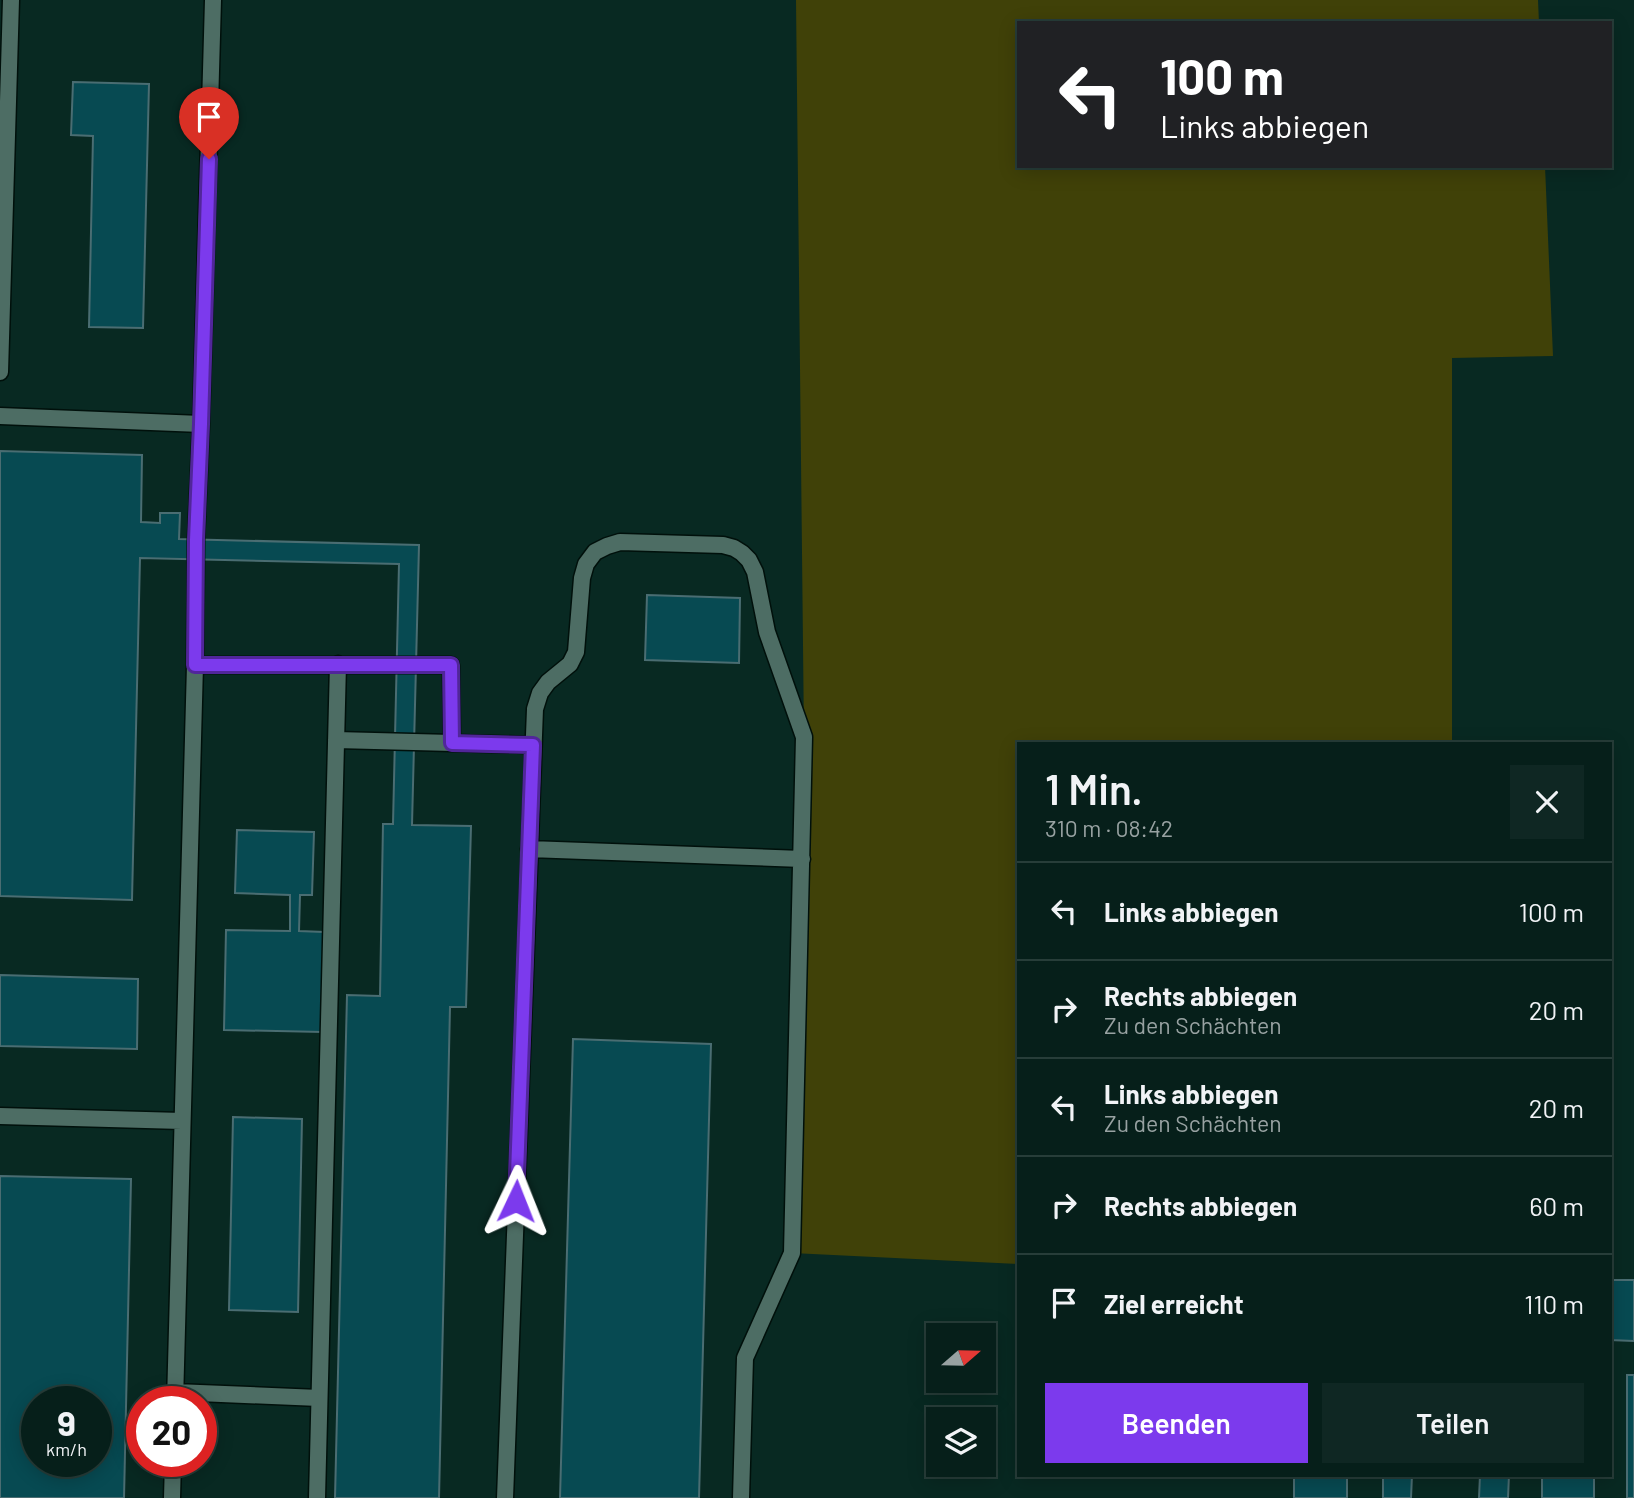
<!DOCTYPE html>
<html lang="de">
<head>
<meta charset="utf-8">
<style>
  body { margin:0; font-family:Barlow,sans-serif; background:#0f2723; color:#f1f3f6; height:100vh; display:flex; flex-direction:column; font-size:26px; white-space:nowrap }
  * { box-sizing:border-box; margin:0 }
  p { font-size:23px; color:#98a2a2 }
  .icon { flex:none; width:38px; height:38px; fill:none; stroke:currentColor; stroke-width:2; stroke-linecap:round; stroke-linejoin:round }
  .map { position:relative; flex:1; overflow:hidden }
  .sheet { position:absolute; left:1017px; top:742px; width:595px; height:735px; display:flex; flex-direction:column; background:#061f1a; border-radius:0px; box-shadow:0 4px 18px #0003,0 0 0 2px #273d39 }
  .sheet>* { flex:none }
  .banner { position:absolute; left:1017px; top:21px; width:595px; height:147px; border-radius:0px; box-shadow:0 4px 18px #0003,0 0 0 2px #273d39; background:#202124; color:#fff; overflow:hidden }
  .needle { width:46px; rotate:70deg }
  .controls { position:absolute; left:926px; top:1323px; display:grid; gap:14px }
  .controls a { display:grid; place-items:center; width:70px; height:70px; border-radius:0px; background:#061f1a; box-shadow:0 4px 18px #0003,0 0 0 2px #273d39; font-size:35px }
  .speed { position:absolute; left:21px; top:1386px; display:flex; gap:14px; font-size:35px; font-weight:700; text-align:center }
  .speed>* { display:grid; place-content:center; width:91px; height:91px; border-radius:50%; background:#061f1a; box-shadow:0 4px 18px #0003,0 0 0 2px #273d39; line-height:1 }
  .speed small { font-size:18px; font-weight:400 }
  .speed .limit { border:10px solid #d22; background:#fff; color:#111 }
  .pin { position:absolute; display:grid; place-items:center; width:60px; height:60px; color:#fff; margin:-72px -30px; border-radius:50% 50% 50% 0; rotate:-45deg; box-shadow:0 0 7px #0007 }
  .pin .icon { rotate:45deg }
  .me { position:absolute; width:77px; margin:-38px; rotate:2deg; stroke-linejoin:round; filter:drop-shadow(0 0 5px #0008) }
  .turn { display:flex; align-items:center; gap:24px; height:147px; padding:0 28px; font-size:32px }
  .turn .icon { width:91px; height:91px; stroke-width:2.5 }
  .turn b { display:block; font-size:49px; line-height:60px }
  .round { display:grid; place-items:center; flex:none; width:74px; height:74px; border-radius:0px; background:#0f2723 }
  .head { display:flex; align-items:center; justify-content:space-between; height:119px; padding:0 28px }
  h1 { font-size:42px; font-weight:600; line-height:52px }
  .action { display:flex; gap:14px; margin-top:auto; padding:14px 28px }
  .action a { flex:1; height:80px; border-radius:0px; background:#7c3aed; color:#fff; font-size:28px; font-weight:600; line-height:80px; text-align:center }
  .action a+a { background:#0f2723; color:#f1f3f6 }
  ul { padding:0; list-style:none }
  li { display:flex; align-items:center; gap:21px; height:98px; padding:0 28px; border-top:2px solid #273d39 }
  li div { flex:1 }
  li b { display:block; font-size:26px }
  li em { font-style:normal }
  .map>svg:first-child { display:block }
  .green { fill:#404108 }
  .building { fill:#074a52; stroke:#4a6d72; stroke-width:2; fill-rule:evenodd }
  .lines { fill:none; stroke-linecap:round; stroke-linejoin:round }
  .lane-casing { stroke:#00100b; stroke-width:19 }
  .lane { stroke:#4d6d64; stroke-width:16 }
  .route-casing { stroke:#51269a; stroke-width:18 }
  .route { stroke:#7c3aed; stroke-width:12 }
</style>
</head>
<body>
<div class="map">
<svg width="1634" height="1498" viewBox="0 0 1634 1498">
  <rect width="100%" height="100%" fill="#082922"/>
  <path class="green" d="M796,0H1538L1539,23H1018V166H1545L1553,356L1452,358V744H1018V1264L792,1253L804,737Z"/>
  <path class="building" d="M73,82L149,84L143,328L89,327L93,136L71,135Z
    M0,451L142,455L141,522L160,523V513H180L179,539L419,545L412,825L471,826L466,1007H450L439,1498H335L347,995L380,996L383,824H393L399,564L140,558L132,900L0,896Z
    M647,595L740,598L739,663L645,660Z
    M237,830L314,832L312,895H300L299,931L324,932L322,1032L224,1030L226,930L290,931V895L235,893Z
    M0,975L138,979L137,1049L0,1046Z
    M573,1039L711,1044L699,1498H560Z
    M233,1117L302,1119L298,1312L229,1310Z
    M0,1176L131,1179L124,1498H0ZM37,1402H96V1461H37Z
    M1610,1280H1634V1341L1610,1340Z
    M1627,1375H1634V1498H1627Z
    M1294,1475H1347V1498H1294Z
    M1383,1475H1412L1411,1498H1383Z
    M1480,1475H1509L1508,1498H1479Z
    M1542,1475H1594V1498H1542Z"/>
  <g class="lines">
    <g class="lane-casing">
      <path id="lane" d="M0,372L11,0
        M0,416L201,424
        M195,665H451L452,743
        M336,740L533,745
        M529,849L802,859
        M0,1116L182,1121
        M175,1392L319,1398
        M175,1402L195,665L196,540L201,424L213,0
        M172,1498L173,1461
        M317,1498L338,664
        M505,1498L535,709L540,693L548,682L570,664L576,652L582,578L586,564L595,552L607,546L620,542L723,545L734,548L742,553L749,560L755,572L767,632L804,737L792,1253L745,1358L741,1498"/>
    </g>
    <use href="#lane" class="lane"/>
  </g>
  <g class="lines">
    <g class="route-casing">
      <path id="route" d="M209,159L201,424L196,540L195,665H451L452,743L533,745L516,1201"/>
    </g>
    <use href="#route" class="route"/>
  </g>
</svg>
<div class="controls">
<a><svg class="needle" viewBox="-14 -14 28 28"><path d="M0-13l5 13h-10z" fill="#e53935"/><path d="M0 13l5-13h-10z" fill="#98a2a2"/></svg></a>
<a><svg class="icon" aria-label="layers" viewBox="0 0 24 24"><path d="M12 4l9 5-9 5-9-5zM3 14l9 5 9-5"/></svg></a>
</div>
<div class="speed"><div>9<small>km/h</small></div><div class="limit">20</div></div>
<div class="pin" style="left:209px;top:159px;background:#d93025"><svg class="icon" aria-label="arrive" viewBox="0 0 24 24"><path d="M6 21V4h12l-3 4 3 4H6"/></svg></div>
<svg class="me" style="left:516px;top:1201px" viewBox="-20 -20 40 40"><path d="M0-17L14 15 0 8-14 15z" fill="#7c3aed" stroke="#fff" stroke-width="4"/></svg>
<div class="banner">
<div class="turn"><svg class="icon" aria-label="left" viewBox="0 0 24 24"><path d="M17 20v-9H6M10 6l-5 5 5 5"/></svg><div><b>100 m</b>Links abbiegen</div></div>
</div>
<section class="sheet">
<div class="head"><div><h1>1 Min.</h1><p>310 m · 08:42</p></div><a class="round"><svg class="icon" aria-label="close" viewBox="0 0 24 24"><path d="M6 6l12 12M18 6L6 18"/></svg></a></div>
<ul>
<li><svg class="icon" aria-label="left" viewBox="0 0 24 24"><path d="M17 20v-9H6M10 6l-5 5 5 5"/></svg><div><b>Links abbiegen</b></div><em>100 m</em></li>
<li><svg class="icon" aria-label="right" viewBox="0 0 24 24"><path d="M7 20v-9h11M14 6l5 5-5 5"/></svg><div><b>Rechts abbiegen</b><p>Zu den Schächten</p></div><em>20 m</em></li>
<li><svg class="icon" aria-label="left" viewBox="0 0 24 24"><path d="M17 20v-9H6M10 6l-5 5 5 5"/></svg><div><b>Links abbiegen</b><p>Zu den Schächten</p></div><em>20 m</em></li>
<li><svg class="icon" aria-label="right" viewBox="0 0 24 24"><path d="M7 20v-9h11M14 6l5 5-5 5"/></svg><div><b>Rechts abbiegen</b></div><em>60 m</em></li>
<li><svg class="icon" aria-label="arrive" viewBox="0 0 24 24"><path d="M6 21V4h12l-3 4 3 4H6"/></svg><div><b>Ziel erreicht</b></div><em>110 m</em></li>
</ul>
<div class="action"><a>Beenden</a><a>Teilen</a></div>
</section>
</div>
</body>
</html>
